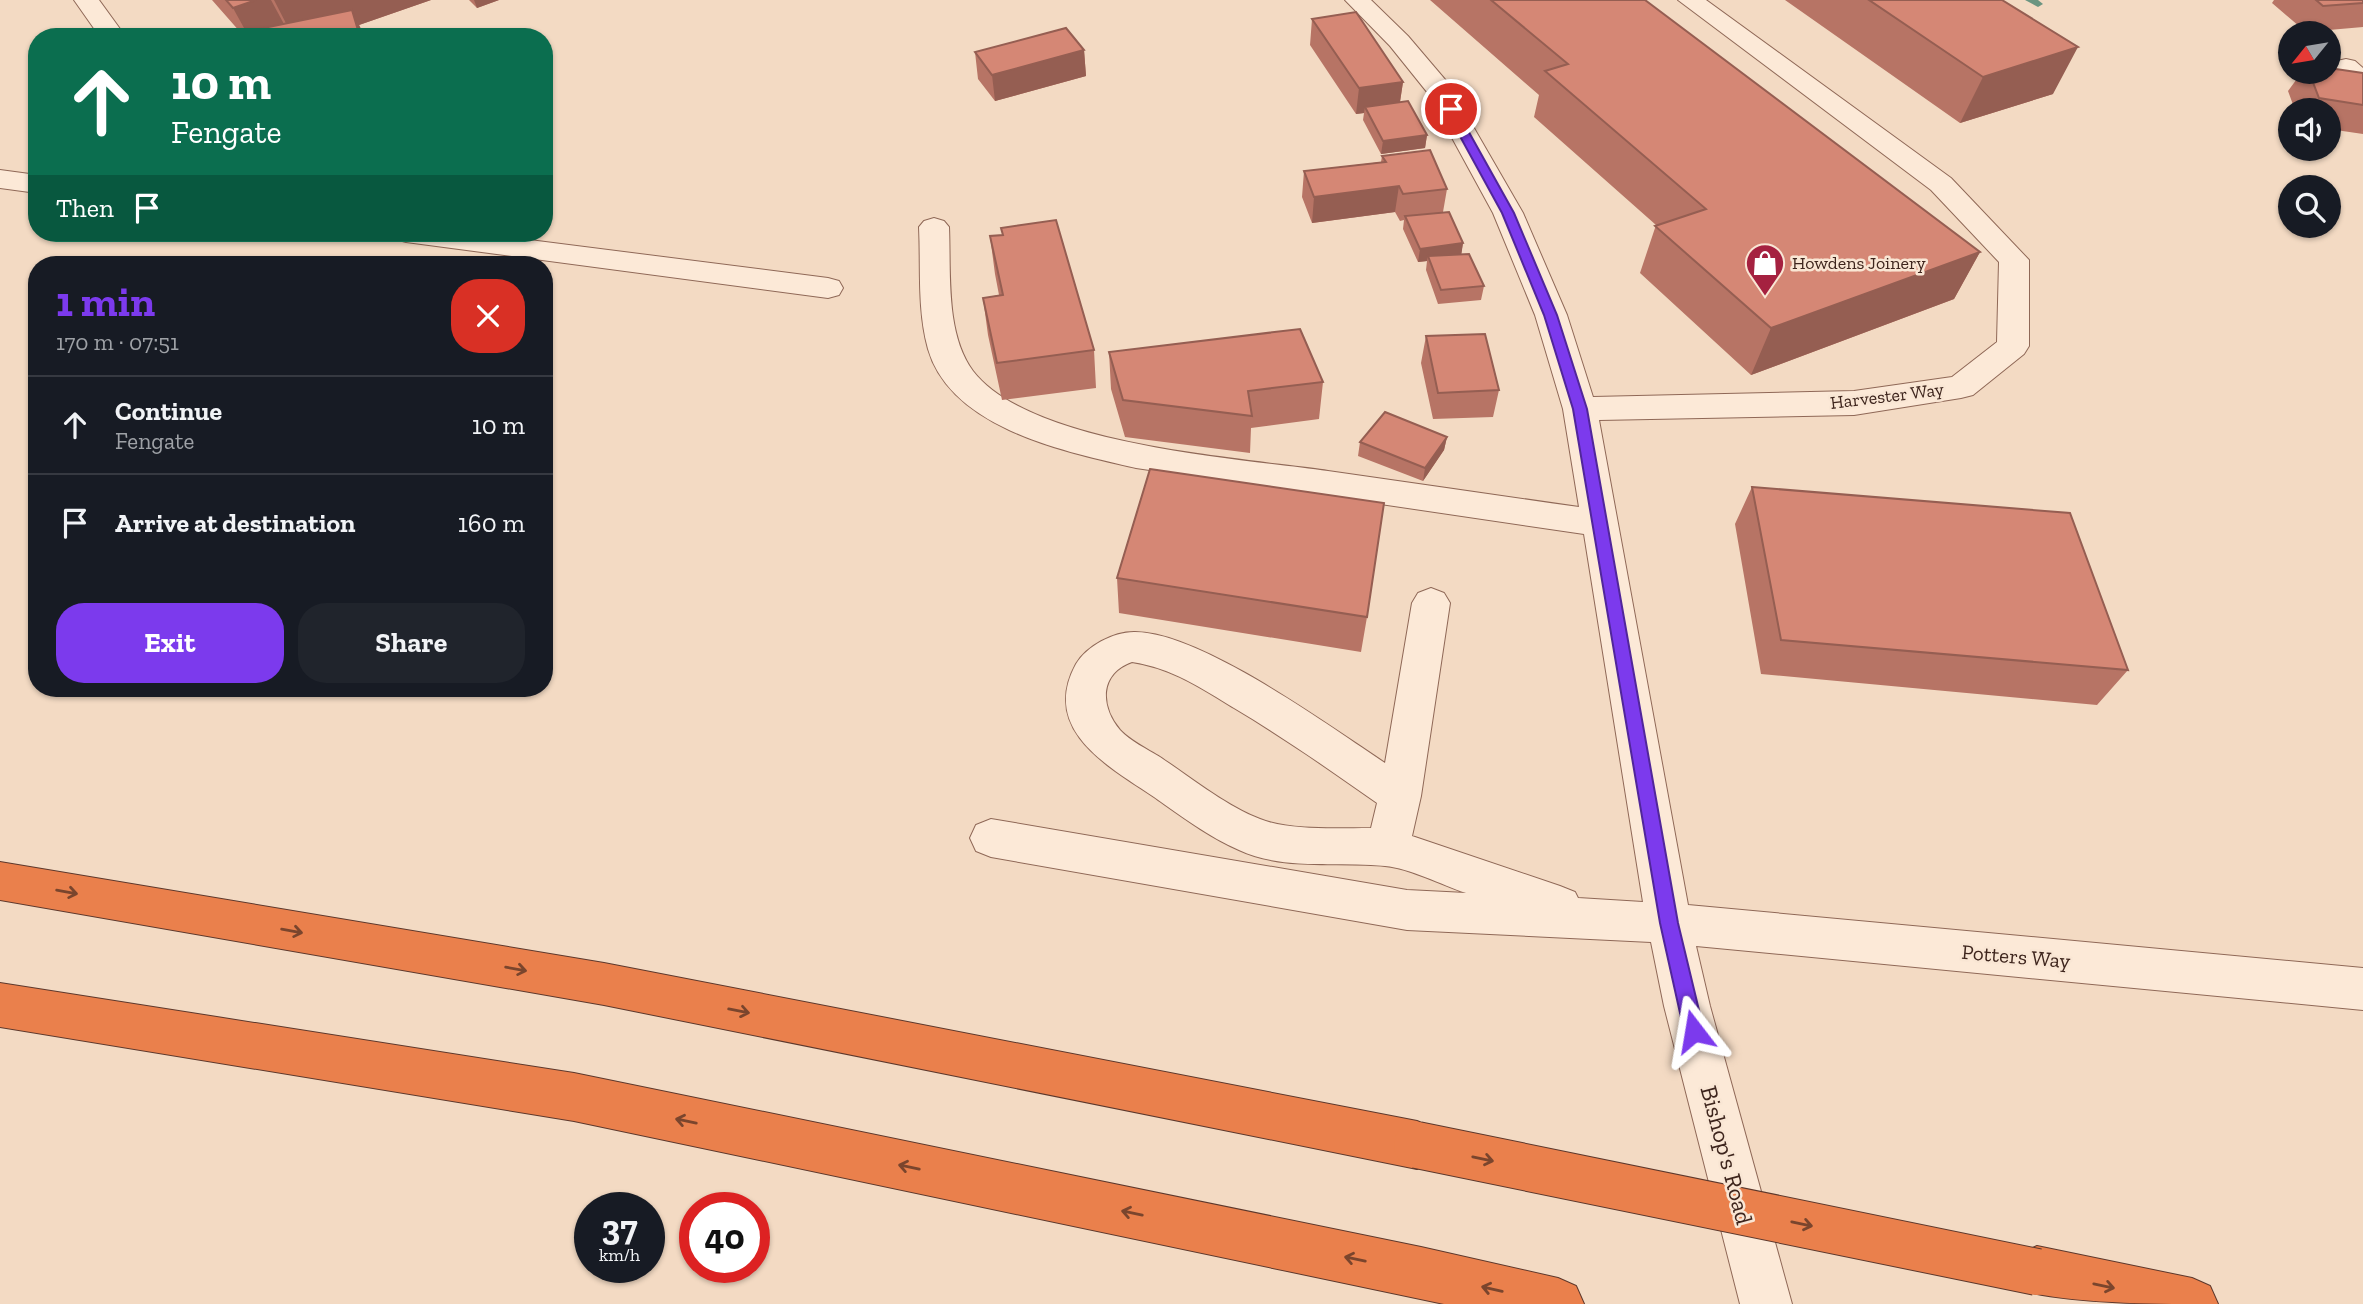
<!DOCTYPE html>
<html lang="en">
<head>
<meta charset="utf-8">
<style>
  body { margin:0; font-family:"Zilla Slab",serif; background:#20242c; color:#f1f3f6; height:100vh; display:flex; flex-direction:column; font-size:26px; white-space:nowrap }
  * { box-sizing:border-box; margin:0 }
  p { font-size:23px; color:#9ea1a6 }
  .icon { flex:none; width:38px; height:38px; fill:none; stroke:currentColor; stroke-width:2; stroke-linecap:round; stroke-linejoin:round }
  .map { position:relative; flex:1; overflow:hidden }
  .sheet { position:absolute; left:28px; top:256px; width:525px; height:441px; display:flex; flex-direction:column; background:#171b24; border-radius:28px; box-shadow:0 2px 5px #0004 }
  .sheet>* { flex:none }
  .banner { position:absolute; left:28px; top:28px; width:525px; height:214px; border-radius:28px; box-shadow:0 2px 5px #0004; background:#0b6e4f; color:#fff; overflow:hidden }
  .needle { width:46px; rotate:240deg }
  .fabs { position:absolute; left:2278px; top:21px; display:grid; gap:14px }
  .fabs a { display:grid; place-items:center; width:63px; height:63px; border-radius:50%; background:#171b24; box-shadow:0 2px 5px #0004; font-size:35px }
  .speed { position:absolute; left:574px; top:1192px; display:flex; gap:14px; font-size:35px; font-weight:700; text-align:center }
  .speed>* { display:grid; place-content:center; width:91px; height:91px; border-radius:50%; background:#171b24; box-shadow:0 2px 5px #0004; line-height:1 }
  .speed small { font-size:18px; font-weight:400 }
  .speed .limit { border:10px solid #d22; background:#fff; color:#111 }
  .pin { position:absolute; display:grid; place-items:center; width:60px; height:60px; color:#fff; margin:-30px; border:4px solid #fff; border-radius:50%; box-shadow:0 2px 7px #0007 }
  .me { position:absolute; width:77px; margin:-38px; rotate:346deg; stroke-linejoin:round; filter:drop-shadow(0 0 5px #0008) }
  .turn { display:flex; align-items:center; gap:24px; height:147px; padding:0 28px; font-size:32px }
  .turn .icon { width:91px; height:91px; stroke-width:2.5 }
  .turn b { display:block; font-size:49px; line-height:60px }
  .then { display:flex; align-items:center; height:66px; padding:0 28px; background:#0003; gap:14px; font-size:26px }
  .round { display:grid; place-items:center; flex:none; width:74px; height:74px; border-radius:28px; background:#20242c }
  .summary { display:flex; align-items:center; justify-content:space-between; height:119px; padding:0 28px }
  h1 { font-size:42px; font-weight:800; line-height:52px; color:#7c3aed }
  .primary-button { display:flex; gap:14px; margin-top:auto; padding:14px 28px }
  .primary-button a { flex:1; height:80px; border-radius:28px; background:#7c3aed; color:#fff; font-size:28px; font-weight:800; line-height:80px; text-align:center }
  .primary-button a+a { background:#20242c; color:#f1f3f6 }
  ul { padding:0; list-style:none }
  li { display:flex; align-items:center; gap:21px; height:98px; padding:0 28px; border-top:2px solid #363941 }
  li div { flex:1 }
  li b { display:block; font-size:26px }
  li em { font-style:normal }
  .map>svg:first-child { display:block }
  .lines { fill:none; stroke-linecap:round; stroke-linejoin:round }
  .stream { fill:#6b9581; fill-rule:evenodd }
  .minor-casing { stroke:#8f6857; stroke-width:2 }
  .highway-casing { stroke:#5d382c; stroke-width:2 }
  .minor { fill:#fce9d7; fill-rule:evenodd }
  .highway { fill:#ea804c; fill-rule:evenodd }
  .highway-bridge-casing { stroke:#5d382c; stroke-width:48; stroke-linecap:butt }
  .highway-bridge { stroke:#ea804c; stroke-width:46 }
  .wall { fill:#b77465 }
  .shaded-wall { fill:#955e52 }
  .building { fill:#d58775; stroke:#955e52; stroke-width:2 }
  .oneway { stroke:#7a452d }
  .route { fill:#7c3aed; stroke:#51269a; stroke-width:2 }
  .labels { text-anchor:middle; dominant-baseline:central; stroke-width:5; stroke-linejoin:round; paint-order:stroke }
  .far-poi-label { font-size:18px; fill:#3e251d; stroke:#f9e6d4; text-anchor:start }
  .far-street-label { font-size:18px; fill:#3e251d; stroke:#f9e6d4 }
  .street-label { font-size:21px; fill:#3e251d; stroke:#f9e6d4 }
  .near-street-label { font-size:24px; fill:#3e251d; stroke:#f9e6d4 }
</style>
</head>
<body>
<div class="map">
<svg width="2363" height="1304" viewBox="0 0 2363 1304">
  <rect width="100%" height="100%" fill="#f3dac3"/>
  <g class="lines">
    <path class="stream" d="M2025,0H2038L2043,4L2038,7Z"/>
    <g class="minor-casing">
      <path id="minor" d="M74,0H99L123,33L120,37H100Z
        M1345,0H1371L1408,36L1448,83L1523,213L1567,315L1593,397L1854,391L1952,377L1997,342L1999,262L1931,190L1678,0H1706L1951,178L2029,260V346L2024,354L1973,395L1961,398L1854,415L1599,420L1688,905L2363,968V1010L1696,946L1710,1006L1792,1304H1740L1664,1006L1651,942L1407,930L991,857L976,851L970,838L976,825L991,819L1407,890L1466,893C1442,885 1409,868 1385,866C1337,861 1284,871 1239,850C1209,837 1181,816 1154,797C1108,766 1040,730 1076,664C1087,646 1113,632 1134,632C1199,631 1329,726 1385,763L1412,603L1418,593L1431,588L1444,593L1450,603L1421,796L1412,836L1560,886L1575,892L1578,898L1643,902L1584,534L1136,468C1067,452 951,429 928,349C917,310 921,267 919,227L924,221L934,218L944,221L949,227C951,272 945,333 973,371C1030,445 1238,458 1328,471C1412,483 1495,495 1579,507L1563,409L1535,315L1493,213L1427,92L1390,46ZM1132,662C1172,668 1201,688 1234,708C1283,737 1330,770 1377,803L1371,828C1339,828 1289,831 1260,819C1226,806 1190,777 1160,757C1147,749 1130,741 1120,730C1100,706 1099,674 1132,662Z
        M2346,59L2355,61L2363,68V89L2354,87L2333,67L2337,61Z
        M0,170L37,175V193L0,188Z
        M391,233H475L828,278L839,281L843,288L839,295L828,298L406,242L395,239Z"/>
    </g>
    <g class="highway-casing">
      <path id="highway" d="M0,862L604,963L1417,1121L1434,1128L1441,1145L1434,1162L1417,1169L604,1005L0,900Z
        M0,983L574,1073L1421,1247L1558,1278L1576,1286L1584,1304H1444L574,1121L0,1027Z
        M2037,1246L2192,1278L2210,1286L2218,1304C2156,1304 2075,1304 2019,1290L2011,1272L2019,1254Z"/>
    </g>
    <use href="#minor" class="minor"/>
    <use href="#highway" class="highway"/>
    <g class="highway-bridge-casing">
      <path id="highway-bridge" d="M1417,1145L2037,1272"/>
    </g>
    <use href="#highway-bridge" class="highway-bridge"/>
  </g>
  <path class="wall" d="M212,0H431L359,25L365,37H231L241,33Z
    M469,0H499L477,8Z
    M1430,0H1645L1980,252L1954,299L1751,375L1640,273L1656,225L1534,117L1539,95Z
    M1785,0H2002L2053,94L1960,123Z
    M2274,0H2363V27L2306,32L2272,3Z
    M1312,19L1403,82L1400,102L1427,135L1425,148L1381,154L1363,120L1364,113L1356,114L1310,45Z
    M1084,50L1086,76L995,101L978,79L975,52Z
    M2302,72L2363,73V134L2329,129V110H2295L2288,91Z
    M1382,156L1447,189L1443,212L1463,243L1461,254L1484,286L1481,300L1438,304L1426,270L1427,261L1418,262L1403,229L1404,220L1400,221L1395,212L1312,223L1302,197L1304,171L1381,162Z
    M990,236L1094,350L1096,388L1002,400L988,335L983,298L999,295L995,274Z
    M1426,336L1499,390L1493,417L1433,419L1421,363Z
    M1109,352L1323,382L1319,419L1251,428L1250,453L1125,437L1111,389Z
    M1447,437L1444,450L1423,481L1358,456L1360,442Z
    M1752,487L2128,670L2097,705L1761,674L1735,524Z
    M1117,578L1367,617L1361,652L1119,613Z"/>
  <path class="shaded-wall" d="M256,0H271L291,37H249L233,8Z
    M274,0H431L359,25L365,37H293Z
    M474,0H499L477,8Z
    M2078,47L2053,94L1960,123L1983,77Z
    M1084,50L1086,76L995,101L992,75Z
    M1403,82L1399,108L1365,107L1364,113L1356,114L1359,88Z
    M1427,135L1425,148L1381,154L1383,141Z
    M1399,186L1395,212L1312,223L1314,197Z
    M1463,243L1461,257L1428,256L1427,261L1418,262L1420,249Z
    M1980,252L1954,299L1751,375L1771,328Z
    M1447,437L1444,450L1423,481L1425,468Z"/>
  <path class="building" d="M226,0H256L233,8Z
    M1491,0H1645L1980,252L1771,328L1655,226L1706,209L1545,71L1568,64Z
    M1869,0H2002L2078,47L1983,77Z
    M2316,0H2363V3L2323,6Z
    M352,10L360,37H231L230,35Z
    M1356,12L1403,82L1359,88L1312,19Z
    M1066,28L1084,50L992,75L975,52Z
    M2329,68L2363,73V105L2319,98L2309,72H2329Z
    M1408,101L1427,135L1383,141L1365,107Z
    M1430,150L1447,189L1403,194L1399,186L1314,197L1304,171L1386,162L1382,156Z
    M1449,212L1463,243L1420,249L1405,216Z
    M1056,220L1094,350L997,363L983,298L1003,295L990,236L1003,235L1001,228Z
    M1469,254L1484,286L1441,290L1428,256Z
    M1300,329L1323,382L1248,391L1252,416L1123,400L1109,352Z
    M1485,334L1499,390L1438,393L1426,336Z
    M1385,412L1447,437L1425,468L1360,442Z
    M1150,469L1384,503L1367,617L1117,578Z
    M1752,487L2070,513L2128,670L1781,640Z"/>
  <defs><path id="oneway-shaft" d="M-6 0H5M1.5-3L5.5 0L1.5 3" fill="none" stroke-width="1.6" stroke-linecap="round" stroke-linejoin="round" transform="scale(1.75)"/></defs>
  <g class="oneway">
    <use href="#oneway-shaft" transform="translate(67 892) rotate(10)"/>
    <use href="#oneway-shaft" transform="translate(292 931) rotate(10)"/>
    <use href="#oneway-shaft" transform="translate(516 969) rotate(10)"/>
    <use href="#oneway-shaft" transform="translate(739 1011) rotate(11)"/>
    <use href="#oneway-shaft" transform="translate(686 1121) rotate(-168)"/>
    <use href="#oneway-shaft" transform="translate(1483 1159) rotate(12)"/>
    <use href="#oneway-shaft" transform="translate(909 1167) rotate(-168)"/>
    <use href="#oneway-shaft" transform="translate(1132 1213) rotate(-168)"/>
    <use href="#oneway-shaft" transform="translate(1802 1224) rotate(12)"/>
    <use href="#oneway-shaft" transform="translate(1355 1259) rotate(-168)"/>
    <use href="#oneway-shaft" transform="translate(2104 1286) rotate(12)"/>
    <use href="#oneway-shaft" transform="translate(1492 1289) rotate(-167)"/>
  </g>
  <path class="route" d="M1451,106L1456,109L1514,213L1557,315L1587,409L1678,923L1704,1031L1701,1037L1694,1040L1687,1037L1684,1031L1660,923L1573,409L1544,315L1502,213L1445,109Z"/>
  <defs>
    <g id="shop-pin" transform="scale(2.0125)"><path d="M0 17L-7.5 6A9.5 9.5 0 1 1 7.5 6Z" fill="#a52140" stroke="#f9e6d4"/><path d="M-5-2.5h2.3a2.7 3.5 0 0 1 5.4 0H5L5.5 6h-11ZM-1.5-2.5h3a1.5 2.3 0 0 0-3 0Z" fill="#fff"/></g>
  </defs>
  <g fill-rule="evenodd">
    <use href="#shop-pin" x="1765" y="263"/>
  </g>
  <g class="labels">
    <g class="far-poi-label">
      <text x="1792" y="263">Howdens Joinery</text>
    </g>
    <g class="far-street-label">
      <text transform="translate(1887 396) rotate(-7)">Harvester Way</text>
    </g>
    <g class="street-label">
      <text transform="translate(2016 956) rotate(5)">Potters Way</text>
    </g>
    <g class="near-street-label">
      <text transform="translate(1727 1155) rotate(75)">Bishop's Road</text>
    </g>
  </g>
</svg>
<div class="fabs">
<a><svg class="needle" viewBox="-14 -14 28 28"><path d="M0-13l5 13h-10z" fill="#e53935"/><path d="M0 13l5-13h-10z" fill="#9ea1a6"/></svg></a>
<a><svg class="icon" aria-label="sound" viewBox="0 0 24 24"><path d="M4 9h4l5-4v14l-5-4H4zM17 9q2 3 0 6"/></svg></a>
<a><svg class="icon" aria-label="search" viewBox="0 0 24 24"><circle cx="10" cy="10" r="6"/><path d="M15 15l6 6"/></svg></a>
</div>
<div class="speed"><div>37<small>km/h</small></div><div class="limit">40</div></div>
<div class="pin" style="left:1451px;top:109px;background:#d93025"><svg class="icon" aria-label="arrive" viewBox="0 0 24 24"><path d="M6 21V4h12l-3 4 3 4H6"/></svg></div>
<svg class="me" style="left:1694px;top:1031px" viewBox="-20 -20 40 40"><path d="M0-17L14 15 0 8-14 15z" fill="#7c3aed" stroke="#fff" stroke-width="4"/></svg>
<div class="banner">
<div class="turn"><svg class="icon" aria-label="ahead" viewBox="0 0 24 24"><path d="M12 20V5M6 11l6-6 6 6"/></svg><div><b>10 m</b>Fengate</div></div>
<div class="then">Then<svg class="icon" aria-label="arrive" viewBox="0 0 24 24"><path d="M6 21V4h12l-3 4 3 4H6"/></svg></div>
</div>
<section class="sheet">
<div class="summary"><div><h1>1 min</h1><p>170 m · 07:51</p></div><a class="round" style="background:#d93025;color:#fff"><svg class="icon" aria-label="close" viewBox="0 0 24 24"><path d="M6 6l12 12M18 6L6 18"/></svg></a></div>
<ul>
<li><svg class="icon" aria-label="ahead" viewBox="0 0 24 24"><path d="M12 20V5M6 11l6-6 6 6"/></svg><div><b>Continue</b><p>Fengate</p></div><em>10 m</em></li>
<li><svg class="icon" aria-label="arrive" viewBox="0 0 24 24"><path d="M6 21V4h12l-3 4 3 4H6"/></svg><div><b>Arrive at destination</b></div><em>160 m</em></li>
</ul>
<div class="primary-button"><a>Exit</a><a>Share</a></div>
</section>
</div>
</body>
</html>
